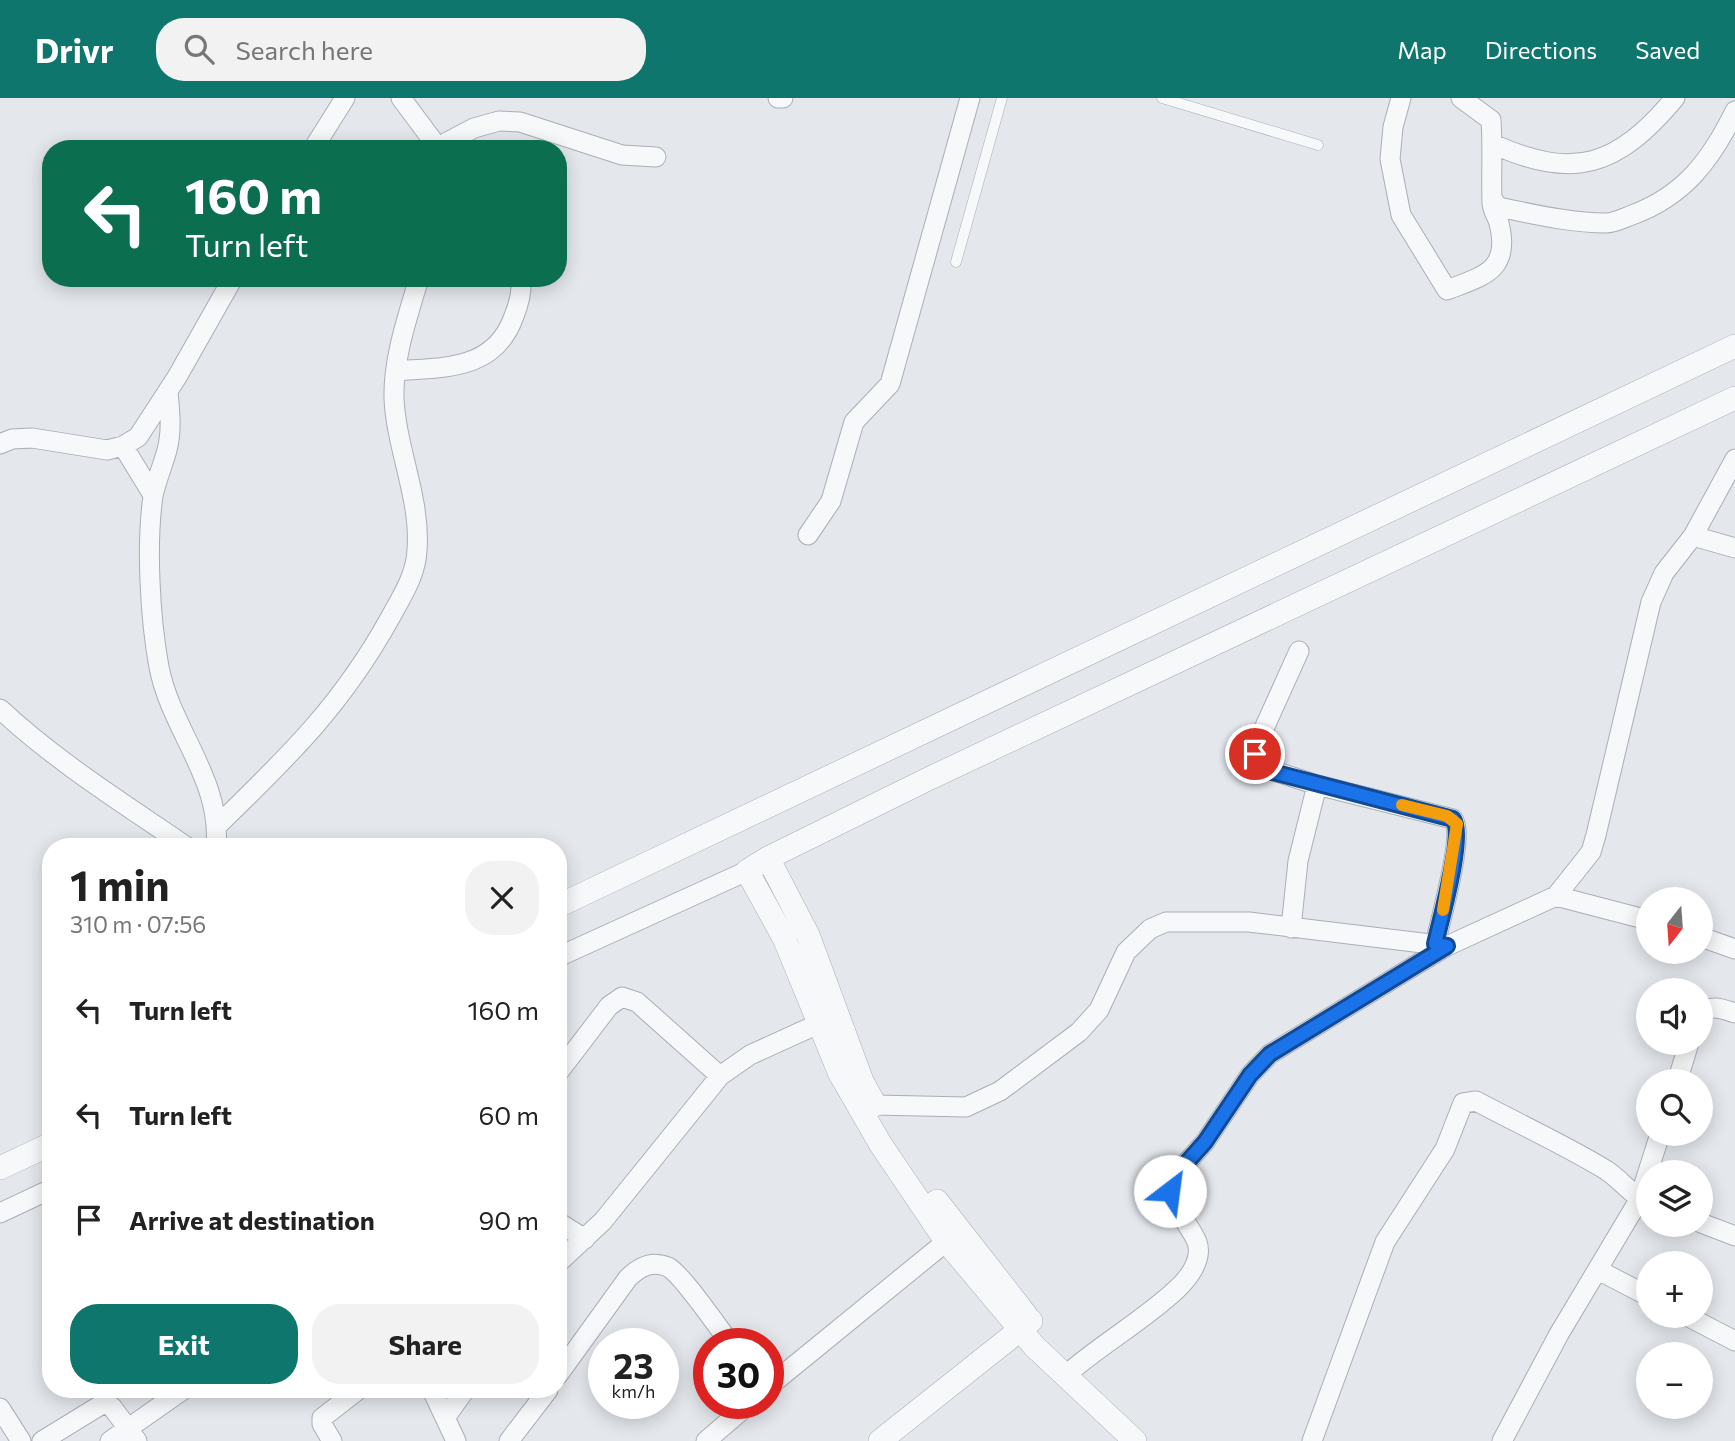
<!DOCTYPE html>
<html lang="en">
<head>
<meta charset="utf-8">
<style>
  body { margin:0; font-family:Commissioner,sans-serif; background:#f2f2f2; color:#222; height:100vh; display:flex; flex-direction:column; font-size:26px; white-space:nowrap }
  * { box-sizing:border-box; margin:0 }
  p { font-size:23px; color:#767676 }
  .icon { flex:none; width:38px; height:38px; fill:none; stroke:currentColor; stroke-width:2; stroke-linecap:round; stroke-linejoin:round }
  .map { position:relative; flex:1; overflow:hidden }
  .sheet { position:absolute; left:42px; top:740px; width:525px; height:560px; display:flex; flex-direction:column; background:#fff; border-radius:28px; box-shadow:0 4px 18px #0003 }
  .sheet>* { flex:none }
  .top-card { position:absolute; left:42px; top:42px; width:525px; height:147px; border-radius:28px; box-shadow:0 4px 18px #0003; background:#0b6e4f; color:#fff; overflow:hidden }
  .needle { width:46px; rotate:197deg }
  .buttons { position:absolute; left:1636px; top:789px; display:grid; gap:14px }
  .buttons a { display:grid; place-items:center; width:77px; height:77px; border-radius:50%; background:#fff; box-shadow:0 4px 18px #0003; font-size:35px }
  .speed { position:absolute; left:588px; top:1230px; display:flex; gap:14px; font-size:35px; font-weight:700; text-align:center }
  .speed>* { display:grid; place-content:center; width:91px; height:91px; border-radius:50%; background:#fff; box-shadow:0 4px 18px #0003; line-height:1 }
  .speed small { font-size:18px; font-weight:400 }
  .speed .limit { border:10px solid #d22; background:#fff; color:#111 }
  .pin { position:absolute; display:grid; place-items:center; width:60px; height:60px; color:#fff; margin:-30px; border:4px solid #fff; border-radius:50%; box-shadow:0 2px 7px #0007 }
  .me { position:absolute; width:77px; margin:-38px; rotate:30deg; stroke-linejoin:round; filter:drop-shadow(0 0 5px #0008) }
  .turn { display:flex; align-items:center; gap:24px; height:147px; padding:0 28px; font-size:32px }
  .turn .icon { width:91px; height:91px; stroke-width:2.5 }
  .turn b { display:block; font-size:49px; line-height:60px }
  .round { display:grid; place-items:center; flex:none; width:74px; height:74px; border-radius:28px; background:#f2f2f2 }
  .summary { display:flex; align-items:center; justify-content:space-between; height:119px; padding:0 28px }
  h1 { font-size:42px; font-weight:700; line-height:52px }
  .action { display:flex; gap:14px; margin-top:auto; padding:14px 28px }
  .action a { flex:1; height:80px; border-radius:28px; background:#0f766e; color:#fff; font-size:28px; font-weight:700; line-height:80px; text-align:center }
  .action a+a { background:#f2f2f2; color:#222 }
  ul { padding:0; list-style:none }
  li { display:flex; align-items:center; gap:21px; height:105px; padding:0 28px }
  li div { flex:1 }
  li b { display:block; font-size:26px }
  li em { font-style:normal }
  header { display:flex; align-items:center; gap:42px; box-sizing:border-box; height:98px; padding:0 35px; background:#0f766e; color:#fff }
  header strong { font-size:33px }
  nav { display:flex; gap:38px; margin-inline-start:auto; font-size:24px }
  .search { width:490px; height:63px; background:#f2f2f2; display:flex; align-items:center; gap:18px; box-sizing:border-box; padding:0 24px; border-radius:28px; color:#767676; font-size:26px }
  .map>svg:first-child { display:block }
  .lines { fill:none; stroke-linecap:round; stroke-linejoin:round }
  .service-casing { stroke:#a9aeb7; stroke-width:11 }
  .minor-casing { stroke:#a9aeb7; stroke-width:21 }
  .tertiary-casing { stroke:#a9aeb7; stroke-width:24 }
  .service { stroke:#f7f8fa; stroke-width:10 }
  .minor { stroke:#f7f8fa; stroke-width:19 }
  .tertiary { stroke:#f7f8fa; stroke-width:23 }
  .route-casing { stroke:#114b97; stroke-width:18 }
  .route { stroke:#1a73e8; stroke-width:12 }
  .slow { stroke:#f59e0b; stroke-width:12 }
</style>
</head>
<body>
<header>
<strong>Drivr</strong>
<div class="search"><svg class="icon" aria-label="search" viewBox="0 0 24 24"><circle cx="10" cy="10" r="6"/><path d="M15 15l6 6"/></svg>Search here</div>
<nav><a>Map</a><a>Directions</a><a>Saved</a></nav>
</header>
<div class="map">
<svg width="1735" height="1343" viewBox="0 0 1735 1343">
  <rect width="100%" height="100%" fill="#e4e7ec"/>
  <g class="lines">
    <g class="service-casing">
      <path id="service" d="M1162,0L1318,47
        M956,164L1002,0"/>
    </g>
    <g class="minor-casing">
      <path id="minor" d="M401,0L439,51
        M778,0H783
        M1401,0L1393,29L1390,61L1401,117L1447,192C1483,178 1511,173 1499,125C1497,118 1492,112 1492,105C1491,77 1493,50 1491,22L1461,0
        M1493,46C1575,83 1618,68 1675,0
        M438,49L474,30L499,23L520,24L622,57L656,59
        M313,51L345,0
        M1492,100L1498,109C1533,116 1570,125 1606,125C1614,125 1624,120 1632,117C1684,98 1711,62 1735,13
        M396,273C444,269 495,273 514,218C519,206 522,193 521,180
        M168,294C170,314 172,333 167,352C163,367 156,383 153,398C146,447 150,520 159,569C171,632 222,681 216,749
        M0,346L12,341L32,340L107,352L123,348L138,339L177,279L233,180
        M123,348L153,397
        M808,437L831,403L854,324L890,286L970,0
        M1693,438L1735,450
        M1299,553L1257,646L1255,656L1259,668L1317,687L1453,721C1465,736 1440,824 1435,846
        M0,611C57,664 123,705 187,749
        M218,727C288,659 342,607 390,520C402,498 416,477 417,452C421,401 396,350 394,300C393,260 408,218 419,180
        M1556,798L1648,822
        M1291,830L1298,763L1317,687
        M1701,839L1735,851
        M558,859L747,773
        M1701,915C1712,906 1722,911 1735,915
        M558,975L609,908L622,899L637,904L720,978
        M1677,984L1689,945
        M875,1007L966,1009L1000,993L1079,934L1099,912L1126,854L1150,831L1166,824H1249L1447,848
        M0,1115L51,1091
        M558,1124L585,1141
        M1701,1125L1735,1138
        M558,1165L603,1123L720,978L750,957L818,926L834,923
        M1598,1172L1648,1198
        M1687,1218L1735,1243
        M558,1277L628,1180C639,1169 652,1162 668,1169C682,1176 719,1231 731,1246
        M1066,1277C1101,1246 1143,1223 1177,1191C1189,1180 1203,1161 1197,1144C1189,1124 1164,1103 1172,1081L1205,1044L1250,977L1270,956L1447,848L1556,798L1591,754L1596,737L1651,504L1664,475L1693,438L1735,361
        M768,1289L958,1134
        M432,1292L456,1343
        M0,1310L21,1343
        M445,1320L465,1292
        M42,1343L104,1305L112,1309L137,1343
        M110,1343L183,1292
        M332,1343L322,1326V1320L358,1292
        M509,1343L548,1292
        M706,1343L749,1306
        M1312,1343L1385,1144L1445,1051L1463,1005L1476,1003C1519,1026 1565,1047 1606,1072C1621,1082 1635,1100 1648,1105
        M1502,1343L1559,1236L1639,1102L1660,1036"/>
    </g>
    <g class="tertiary-casing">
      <path id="tertiary" d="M768,760L808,837L862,983L875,1007
        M558,808L1735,248
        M0,1070L51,1046
        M937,1103L1026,1217
        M880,1343L1031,1223
        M1135,1343L1034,1248L946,1143L881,1047L840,976L784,840L747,773L768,760L926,682L1735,300"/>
    </g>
    <use href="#service" class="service"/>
    <use href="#minor" class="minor"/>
    <use href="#tertiary" class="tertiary"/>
  </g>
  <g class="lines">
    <g class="route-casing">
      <path id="route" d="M1170,1093L1172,1081L1205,1044L1250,977L1270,956L1447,848L1435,846C1440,824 1465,736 1453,721L1265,672L1259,668L1255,656"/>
    </g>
    <use href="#route" class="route"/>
    <path class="slow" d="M1402,707L1447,718L1457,726L1443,812"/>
  </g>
</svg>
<div class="buttons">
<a><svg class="needle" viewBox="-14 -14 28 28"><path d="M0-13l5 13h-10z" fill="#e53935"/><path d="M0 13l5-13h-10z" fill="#767676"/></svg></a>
<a><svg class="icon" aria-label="sound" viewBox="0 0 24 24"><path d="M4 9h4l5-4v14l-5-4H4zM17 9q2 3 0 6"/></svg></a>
<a><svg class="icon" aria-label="search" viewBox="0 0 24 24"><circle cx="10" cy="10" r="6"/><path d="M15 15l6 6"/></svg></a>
<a><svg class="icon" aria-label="layers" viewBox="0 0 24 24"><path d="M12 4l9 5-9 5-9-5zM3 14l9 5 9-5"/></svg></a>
<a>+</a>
<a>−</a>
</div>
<div class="speed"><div>23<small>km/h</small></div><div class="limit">30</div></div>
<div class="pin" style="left:1255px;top:656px;background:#d93025"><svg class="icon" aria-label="arrive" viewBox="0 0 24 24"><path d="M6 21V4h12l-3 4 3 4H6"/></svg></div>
<svg class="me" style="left:1170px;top:1093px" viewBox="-20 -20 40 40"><circle r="19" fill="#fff"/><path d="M0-13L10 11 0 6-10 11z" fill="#1a73e8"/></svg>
<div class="top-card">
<div class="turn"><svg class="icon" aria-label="left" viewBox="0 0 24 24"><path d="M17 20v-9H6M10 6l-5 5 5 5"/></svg><div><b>160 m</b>Turn left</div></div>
</div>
<section class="sheet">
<div class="summary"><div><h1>1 min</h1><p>310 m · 07:56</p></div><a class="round"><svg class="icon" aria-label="close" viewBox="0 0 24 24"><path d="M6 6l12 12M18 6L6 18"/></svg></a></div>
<ul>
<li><svg class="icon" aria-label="left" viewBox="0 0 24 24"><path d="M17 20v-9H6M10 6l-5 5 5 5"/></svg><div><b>Turn left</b></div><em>160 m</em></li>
<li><svg class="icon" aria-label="left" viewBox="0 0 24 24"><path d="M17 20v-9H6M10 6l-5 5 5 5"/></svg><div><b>Turn left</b></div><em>60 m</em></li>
<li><svg class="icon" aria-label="arrive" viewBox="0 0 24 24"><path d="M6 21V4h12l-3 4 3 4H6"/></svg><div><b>Arrive at destination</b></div><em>90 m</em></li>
</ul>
<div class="action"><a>Exit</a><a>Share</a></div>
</section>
</div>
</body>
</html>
